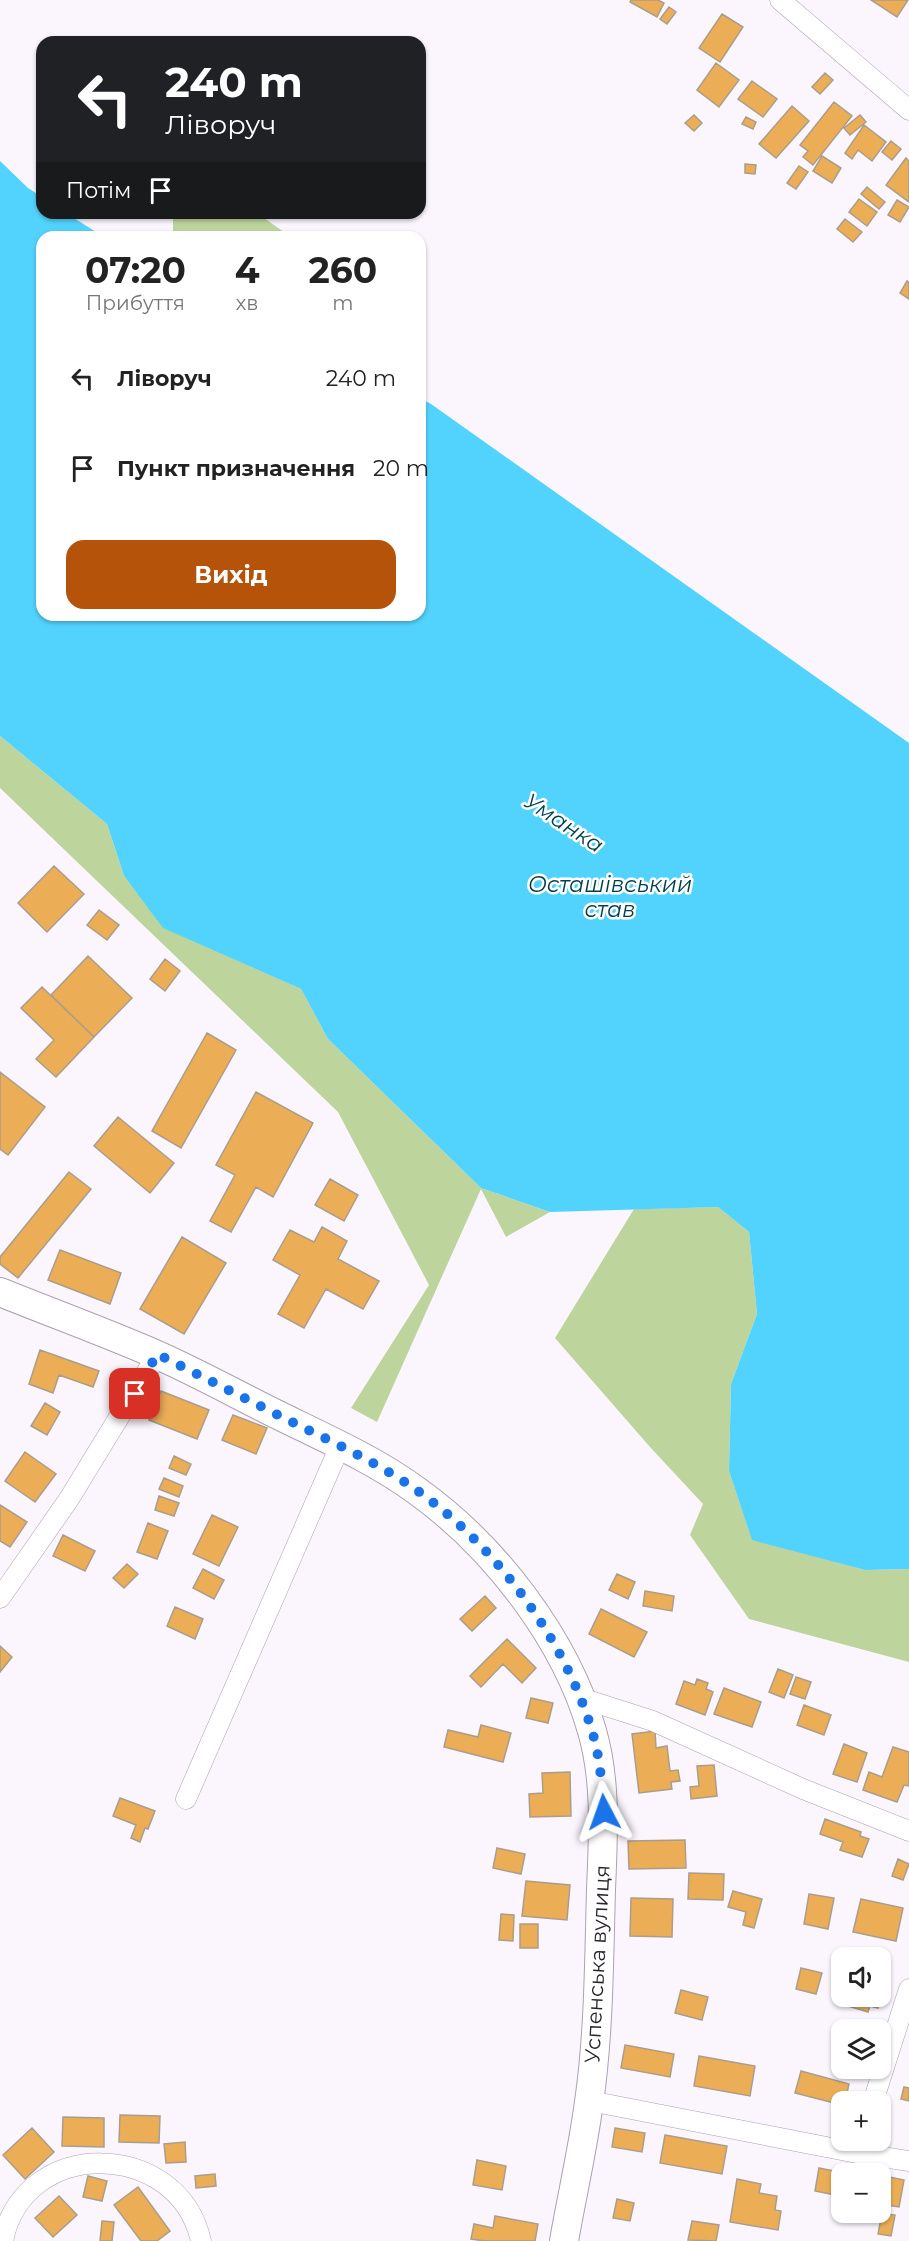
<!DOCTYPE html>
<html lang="uk">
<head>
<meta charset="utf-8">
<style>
  body { margin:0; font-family:Montserrat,sans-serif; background:#f6f6f6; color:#222; height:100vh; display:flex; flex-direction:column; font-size:22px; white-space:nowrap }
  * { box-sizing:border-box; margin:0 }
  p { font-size:20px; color:#767676 }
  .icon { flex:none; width:33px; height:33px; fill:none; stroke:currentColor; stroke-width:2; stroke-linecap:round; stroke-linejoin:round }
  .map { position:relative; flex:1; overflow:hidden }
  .details { position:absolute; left:36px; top:231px; width:390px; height:390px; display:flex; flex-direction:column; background:#fff; border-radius:18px; box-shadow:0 2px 4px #0004 }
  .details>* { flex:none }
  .hud { position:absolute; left:36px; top:36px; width:390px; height:183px; border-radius:18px; box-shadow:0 2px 4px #0004; background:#202124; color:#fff; overflow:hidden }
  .tools { position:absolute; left:831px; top:1947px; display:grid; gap:12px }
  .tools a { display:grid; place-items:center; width:60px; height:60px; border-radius:12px; background:#fff; box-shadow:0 2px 4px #0004; font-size:30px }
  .pin { position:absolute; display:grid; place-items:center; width:51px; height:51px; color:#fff; margin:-26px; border-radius:12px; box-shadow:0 3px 9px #0006 }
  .me { position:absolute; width:66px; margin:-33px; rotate:356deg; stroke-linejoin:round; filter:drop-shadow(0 0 4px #0008) }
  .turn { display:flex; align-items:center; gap:21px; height:126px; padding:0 30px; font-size:27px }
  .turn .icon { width:78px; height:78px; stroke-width:2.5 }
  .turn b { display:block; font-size:42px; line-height:51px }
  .then { display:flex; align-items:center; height:57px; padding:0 30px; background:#0003; gap:12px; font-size:22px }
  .eta { display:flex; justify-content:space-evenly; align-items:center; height:102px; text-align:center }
  .eta b { font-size:36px; font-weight:700; line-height:42px }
  .primary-button { display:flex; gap:12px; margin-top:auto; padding:12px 30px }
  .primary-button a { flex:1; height:69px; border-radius:18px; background:#b45309; color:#fff; font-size:24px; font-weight:700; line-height:69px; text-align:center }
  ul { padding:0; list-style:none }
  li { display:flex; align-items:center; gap:18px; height:90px; padding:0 30px }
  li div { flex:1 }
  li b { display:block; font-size:22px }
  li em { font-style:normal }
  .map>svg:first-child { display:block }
  .green { fill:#bdd59d }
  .water { fill:#52d3fe }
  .building { fill:#ebae56; stroke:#ab9d8c; stroke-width:1.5 }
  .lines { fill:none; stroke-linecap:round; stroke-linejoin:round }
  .street-casing { stroke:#ada0b2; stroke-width:21 }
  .secondary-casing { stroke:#ada0b2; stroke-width:30 }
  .street { stroke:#fff; stroke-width:20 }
  .secondary { stroke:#fff; stroke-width:28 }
  .route { stroke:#1a73e8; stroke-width:10; stroke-dasharray:0 18 }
  .labels { text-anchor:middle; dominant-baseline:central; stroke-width:5; stroke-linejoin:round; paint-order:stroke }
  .street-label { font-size:21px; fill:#2a252c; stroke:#fff }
  .water-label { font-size:22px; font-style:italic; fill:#013e4f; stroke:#fff }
</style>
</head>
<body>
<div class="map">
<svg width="909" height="2241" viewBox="0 0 909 2241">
  <rect width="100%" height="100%" fill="#fbf5fd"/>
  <path class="green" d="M173,213H257L291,237H173Z
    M0,736L107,824L124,876L163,927L301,989L328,1039L481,1188L550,1212L506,1237L481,1189L377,1422L351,1408L429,1285L338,1112L0,788Z
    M718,1207L749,1232L757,1314L731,1384L729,1471L752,1539L865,1570L909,1569V1662L749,1619L690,1535L703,1504L650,1447L555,1338L634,1209Z"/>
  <path class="water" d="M0,161L28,188L42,197V213H66L104,237H42V615H420V398L431,404L909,743V1569L865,1570L752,1540L729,1471L731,1384L757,1314L749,1232L718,1207L550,1212L481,1188L328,1039L301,989L163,928L124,876L107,824L0,736Z"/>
  <path class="building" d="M631,0H658L664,3L657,17L630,2Z
    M871,0H908L897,17Z
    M669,7L676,12L667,24L660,19Z
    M722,14L743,27L720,62L699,48Z
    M716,63L739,80L719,107L697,90Z
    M825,73L833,80L820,94L812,87Z
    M752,81L777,99L763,117L738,99Z
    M834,102L852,116L813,165L803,157L808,151L800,145Z
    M792,106L809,121L776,158L759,144Z
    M694,115L702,123L694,131L685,123Z
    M860,115L866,122L850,135L844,128Z
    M746,117L756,122L753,129L742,124Z
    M864,125L886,142L872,161L858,150L852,159L845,153Z
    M891,141L901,149L892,160L882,152Z
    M822,156L841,168L832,183L813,171Z
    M906,158L909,161V202L886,185Z
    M745,164L756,165L755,174L745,173Z
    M799,166L808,172L796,189L787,183Z
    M867,187L885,202L879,209L861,194Z
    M859,199L877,212L867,226L849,212Z
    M897,200L909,207L900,222L888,215Z
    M845,219L862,232L853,242L837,229Z
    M907,281L909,282V299L900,293Z
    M54,866L84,894L47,932L18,903Z
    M99,910L119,925L107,940L87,925Z
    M88,956L132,998L94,1037L51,995Z
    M165,959L180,971L165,991L150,979Z
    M42,987L94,1037L56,1077L36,1059L54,1040L21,1008Z
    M207,1033L236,1050L181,1148L152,1131Z
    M0,1072L45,1107L8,1155L0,1149Z
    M256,1092L313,1123L273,1197L256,1187L231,1232L210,1221L235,1175L216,1165Z
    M118,1117L174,1163L150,1193L94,1146Z
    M69,1172L91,1189L18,1278L0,1264V1257Z
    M330,1179L358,1195L344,1221L315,1205Z
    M322,1227L347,1241L338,1259L379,1281L363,1309L326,1289L304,1328L278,1314L300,1275L273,1260L290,1230L314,1242Z
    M182,1237L226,1263L184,1334L140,1309Z
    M60,1250L121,1273L110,1304L48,1280Z
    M40,1350L99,1371L93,1387L59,1375L53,1393L29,1384Z
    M161,1391L209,1410L197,1439L149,1420Z
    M45,1403L60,1412L47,1435L31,1426Z
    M233,1415L267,1428L256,1454L222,1440Z
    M25,1452L56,1474L35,1502L5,1481Z
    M174,1456L191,1464L186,1475L169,1468Z
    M164,1478L183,1486L179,1497L159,1489Z
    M159,1496L179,1503L174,1516L155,1510Z
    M0,1505L27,1522L10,1547L0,1541Z
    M212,1515L238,1527L219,1566L193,1554Z
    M148,1523L168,1531L157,1559L137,1552Z
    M63,1535L95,1551L85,1571L53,1556Z
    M127,1564L138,1574L124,1588L113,1578Z
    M203,1569L224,1580L214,1599L193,1588Z
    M617,1574L635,1582L628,1599L609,1590Z
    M645,1591L674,1596L672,1611L643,1606Z
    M485,1596L496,1608L472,1631L460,1619Z
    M175,1607L203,1619L195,1639L167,1626Z
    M601,1609L647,1632L634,1657L589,1634Z
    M507,1639L536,1668L522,1683L503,1664L481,1687L470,1676Z
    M0,1646L12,1657L0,1672Z
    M778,1669L793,1675L784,1698L769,1692Z
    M796,1677L811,1682L805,1699L790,1694Z
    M697,1679L708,1683L706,1689L713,1692L705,1715L676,1704L684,1681L695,1685Z
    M724,1688L761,1702L752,1727L714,1714Z
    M531,1698L553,1703L548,1723L526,1718Z
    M804,1705L831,1715L824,1735L797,1725Z
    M481,1725L511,1733L503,1762L444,1747L448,1730L478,1737Z
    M655,1731L656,1748L667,1746L670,1771L678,1770L680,1781L671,1782L672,1789L639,1793L632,1734Z
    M844,1744L867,1753L857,1782L833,1774Z
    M893,1747L909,1752V1786L904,1785L897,1802L863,1790L869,1772L882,1777Z
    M714,1765L717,1796L691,1799L690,1787L699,1786L697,1766Z
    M570,1772L571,1816L530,1817L529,1794L543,1793L542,1773Z
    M120,1798L155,1811L148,1829L145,1828L140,1842L131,1838L136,1825L113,1816Z
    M825,1819L861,1832L860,1836L869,1839L862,1857L840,1850L843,1842L820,1834Z
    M685,1840L686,1868L629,1869L628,1841Z
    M497,1848L525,1854L521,1874L493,1868Z
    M898,1859L909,1864L903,1880L892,1876Z
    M689,1873L724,1874L723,1900L688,1899Z
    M526,1881L570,1885L567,1920L522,1916Z
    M733,1891L762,1899L754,1928L743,1925L746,1912L728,1907Z
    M809,1894L834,1898L828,1929L804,1924Z
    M631,1898L673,1899L672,1937L630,1936Z
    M861,1899L903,1908L896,1941L853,1932Z
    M501,1914L514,1915L513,1941L499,1940Z
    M520,1924H538V1948H520Z
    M801,1968L822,1973L816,1994L796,1989Z
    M681,1990L708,1997L702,2020L675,2013Z
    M848,1996H880L881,1997L878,2008L870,2006L868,2012L845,2005Z
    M625,2045L674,2054L670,2077L621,2068Z
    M699,2056L755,2066L750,2096L694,2086Z
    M801,2071L849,2084L845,2102H842V2105L795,2093Z
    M904,2087L909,2088V2101L901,2099Z
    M120,2115L160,2116L159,2143L119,2142Z
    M63,2117L104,2118V2147L62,2146Z
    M32,2128L54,2152L25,2179L3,2155Z
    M615,2128L645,2133L642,2152L612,2147Z
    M665,2135L727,2146L722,2174L660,2163Z
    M185,2142L186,2162L166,2163L164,2144Z
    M477,2160L506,2166L502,2190L473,2185Z
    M819,2168L849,2174H842V2209L838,2208L840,2196L815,2191Z
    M215,2174L216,2186L196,2188L195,2176Z
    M880,2175L904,2180L899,2207L880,2204Z
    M88,2176L107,2181L102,2201L83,2197Z
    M737,2179L761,2184L759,2193L777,2196L775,2210L781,2211L778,2230L730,2222Z
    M138,2187L170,2231L157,2241H141L114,2205Z
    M59,2196L77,2215L53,2237L35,2218Z
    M617,2199L634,2203L630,2221L613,2218Z
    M882,2213L895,2215L891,2236L878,2234Z
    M495,2216L538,2224L535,2241H485L471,2239L474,2224L493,2228Z
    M102,2221L114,2222L112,2241H100Z
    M692,2221L719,2225L716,2241L688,2240Z"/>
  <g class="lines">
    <g class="street-casing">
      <path id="street" d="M780,0L909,110
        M0,1598L69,1499L157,1355
        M581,1698L653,1721L803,1789L909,1831
        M186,1799L340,1446
        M590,2101L857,2153L909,2161
        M873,2102L909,1989
        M3,2241C23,2137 178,2138 201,2241"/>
    </g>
    <g class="secondary-casing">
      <path id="secondary" d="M0,1292C52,1313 104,1332 155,1354C194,1371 232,1392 270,1411C320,1436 372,1458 417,1491C494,1546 566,1639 592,1731C607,1783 603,1837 601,1890C599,1959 599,2034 589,2102C583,2148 572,2195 564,2241"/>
    </g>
    <use href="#street" class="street"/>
    <use href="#secondary" class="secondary"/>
  </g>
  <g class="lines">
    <path class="route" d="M135,1394L157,1354C205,1378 252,1402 300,1426C339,1445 379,1464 415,1489C494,1544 565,1639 592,1731C600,1757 602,1785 604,1812"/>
  </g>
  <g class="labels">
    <g class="street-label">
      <text transform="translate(597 1964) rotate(-87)">Успенська вулиця</text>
    </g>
    <g class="water-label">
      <text transform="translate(564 823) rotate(33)">Уманка</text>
      <text x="610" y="884">Осташівський<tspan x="610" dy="25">став</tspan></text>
    </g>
  </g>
</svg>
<div class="tools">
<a><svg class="icon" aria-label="sound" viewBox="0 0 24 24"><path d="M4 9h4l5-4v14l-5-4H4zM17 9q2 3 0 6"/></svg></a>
<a><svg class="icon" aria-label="layers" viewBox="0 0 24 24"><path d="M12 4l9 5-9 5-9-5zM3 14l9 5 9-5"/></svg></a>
<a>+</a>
<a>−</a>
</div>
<div class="pin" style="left:135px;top:1394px;background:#d93025"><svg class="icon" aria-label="arrive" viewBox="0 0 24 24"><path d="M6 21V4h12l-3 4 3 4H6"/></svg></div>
<svg class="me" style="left:604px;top:1812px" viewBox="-20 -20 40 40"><path d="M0-17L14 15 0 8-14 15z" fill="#1a73e8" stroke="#fff" stroke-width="4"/></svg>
<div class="hud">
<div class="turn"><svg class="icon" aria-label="left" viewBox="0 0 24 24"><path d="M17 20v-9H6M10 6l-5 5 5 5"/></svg><div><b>240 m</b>Ліворуч</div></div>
<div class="then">Потім<svg class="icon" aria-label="arrive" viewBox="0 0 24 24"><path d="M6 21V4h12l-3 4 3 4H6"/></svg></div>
</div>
<section class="details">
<div class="eta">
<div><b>07:20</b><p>Прибуття</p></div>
<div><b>4</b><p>хв</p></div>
<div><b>260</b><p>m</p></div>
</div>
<ul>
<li><svg class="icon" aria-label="left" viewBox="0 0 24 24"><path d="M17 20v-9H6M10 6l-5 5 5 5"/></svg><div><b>Ліворуч</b></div><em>240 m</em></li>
<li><svg class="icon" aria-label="arrive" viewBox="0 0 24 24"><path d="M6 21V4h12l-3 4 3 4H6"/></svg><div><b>Пункт призначення</b></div><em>20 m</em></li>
</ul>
<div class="primary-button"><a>Вихід</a></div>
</section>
</div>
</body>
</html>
